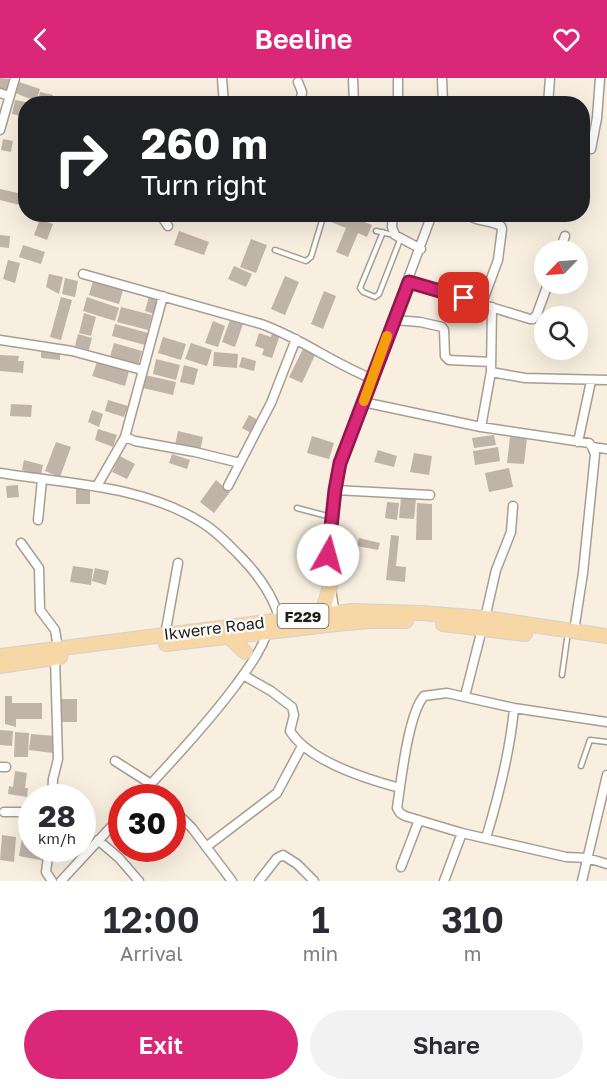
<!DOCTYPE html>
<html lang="en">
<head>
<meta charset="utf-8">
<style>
  body { margin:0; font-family:"Golos Text",sans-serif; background:#f2f2f3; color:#2b2b33; height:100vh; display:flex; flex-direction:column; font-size:22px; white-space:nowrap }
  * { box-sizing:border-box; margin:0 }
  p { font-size:20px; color:#7c7c81 }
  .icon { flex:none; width:33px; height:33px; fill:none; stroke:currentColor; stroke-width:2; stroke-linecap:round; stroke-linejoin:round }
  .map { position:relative; height:803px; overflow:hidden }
  .panel { display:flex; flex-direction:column; background:#fff; flex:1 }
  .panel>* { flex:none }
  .banner { position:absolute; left:18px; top:18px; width:572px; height:126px; border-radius:24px; box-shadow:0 6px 24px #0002; background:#202124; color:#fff; overflow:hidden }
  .needle { width:39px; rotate:245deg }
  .controls { position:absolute; left:534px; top:162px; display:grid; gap:12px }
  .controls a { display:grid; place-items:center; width:54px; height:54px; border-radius:50%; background:#fff; box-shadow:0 6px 24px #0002; font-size:30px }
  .speed { position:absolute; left:18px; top:706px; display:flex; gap:12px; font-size:30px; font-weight:700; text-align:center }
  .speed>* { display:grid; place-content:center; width:78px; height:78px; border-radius:50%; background:#fff; box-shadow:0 6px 24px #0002; line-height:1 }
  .speed small { font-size:15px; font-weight:400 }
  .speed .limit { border:9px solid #d22; background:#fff; color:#111 }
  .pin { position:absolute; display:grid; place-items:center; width:51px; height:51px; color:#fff; margin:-26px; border-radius:12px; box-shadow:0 3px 9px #0006 }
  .me { position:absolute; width:66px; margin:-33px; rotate:7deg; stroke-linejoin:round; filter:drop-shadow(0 0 4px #0008) }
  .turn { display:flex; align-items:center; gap:21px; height:126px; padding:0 24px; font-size:27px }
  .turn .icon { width:78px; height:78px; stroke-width:2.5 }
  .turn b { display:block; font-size:42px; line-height:51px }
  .eta { display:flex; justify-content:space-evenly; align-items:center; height:102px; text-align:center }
  .eta b { font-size:36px; font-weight:600; line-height:42px }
  .action { display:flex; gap:12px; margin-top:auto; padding:12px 24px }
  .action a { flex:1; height:69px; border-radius:36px; background:#db2777; color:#fff; font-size:24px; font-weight:600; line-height:69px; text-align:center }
  .action a+a { background:#f2f2f3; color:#2b2b33 }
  header { display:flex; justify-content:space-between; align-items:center; height:78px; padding:0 24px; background:#db2777; color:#fff; font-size:27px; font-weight:600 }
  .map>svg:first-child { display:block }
  .building { fill:#c0b3a7 }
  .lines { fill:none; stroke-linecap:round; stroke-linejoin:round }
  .lane-casing { stroke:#a79e90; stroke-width:7 }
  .street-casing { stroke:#a79e90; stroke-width:11 }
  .primary-casing { stroke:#d3d2d1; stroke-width:16 }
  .lane { stroke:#fff; stroke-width:4 }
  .street { stroke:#fff; stroke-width:8 }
  .primary { stroke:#f7d7a5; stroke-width:14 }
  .route-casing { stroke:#8e194d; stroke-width:15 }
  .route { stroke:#db2777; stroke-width:10 }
  .slow { stroke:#f59e0b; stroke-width:10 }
  .labels { text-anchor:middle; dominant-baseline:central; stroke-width:4.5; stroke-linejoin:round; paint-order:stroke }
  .shield { fill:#fdfdfd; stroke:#64625f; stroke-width:1.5 }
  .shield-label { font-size:15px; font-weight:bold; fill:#23201b }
  .street-label { font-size:16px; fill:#23201b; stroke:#fdfdfd }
</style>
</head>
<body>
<header><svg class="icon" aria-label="back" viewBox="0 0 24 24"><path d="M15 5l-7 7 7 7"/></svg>Beeline<svg class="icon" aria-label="heart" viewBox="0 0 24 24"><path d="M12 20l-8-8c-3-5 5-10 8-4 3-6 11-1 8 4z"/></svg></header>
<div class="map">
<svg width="607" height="803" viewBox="0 0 607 803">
  <rect width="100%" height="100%" fill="#f8efe0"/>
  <path class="building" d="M0,0L10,1L6,13L0,11Z
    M19,4L40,11L36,23L15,15Z
    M40,14L53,17L51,26H37Z
    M15,22L26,24V39L12,36Z
    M22,40L26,41V65L21,64L22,60L18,59Z
    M3,61L13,63L11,74L1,72Z
    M0,111L22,116L20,127L0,122Z
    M328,136H364L362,143L372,147L367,159L358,155L348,179L336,174L346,150L326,142Z
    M40,141L53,146L47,162L34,157Z
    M179,153L209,164L204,177L174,167Z
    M0,157L10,158L9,170L0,169Z
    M251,161L267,167L256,195L240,189Z
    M23,167L45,174L41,186L19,179Z
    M8,182L20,185L15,205L3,201Z
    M234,188L252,196L246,209L228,201Z
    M49,196L63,199L59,216L46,209Z
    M285,198L299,204L285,237L271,231Z
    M65,200L78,203L75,219L62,216Z
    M93,203L123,212L119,226L89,217Z
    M324,213L336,218L323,251L311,246Z
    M149,218L158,221L154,236L145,233Z
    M61,219L72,222L61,262L50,259Z
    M87,219L119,230L115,243L83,233Z
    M121,229L152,237L148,252L117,244Z
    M84,235L96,239L91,258L79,255Z
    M230,242L243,246L235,269L222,264Z
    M213,243L225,248L218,269L205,265Z
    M115,246L148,255L145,267L112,258Z
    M259,255L271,259L272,255L280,257L272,280L262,277L264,271L255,268Z
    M78,256L92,260L89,272L75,268Z
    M163,259L186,266L181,282L158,275Z
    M114,265L142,273L138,287L110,279Z
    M191,265L212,272L207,288L185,281Z
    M303,271L315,277L302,305L289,299Z
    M41,272L60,275V282L41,280Z
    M214,274L238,276L237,290L213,288Z
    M0,277L19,278L18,283H24L23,295L0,293Z
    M242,279L256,283L254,293L239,289Z
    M156,281L180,287L176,302L153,296Z
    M97,284L129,293L125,308L92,298Z
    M184,287L198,291L194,307L180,304Z
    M145,297L176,304L173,317L143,310Z
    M108,322L128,328L124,339L105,333Z
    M11,326L32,327L31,339L10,338Z
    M92,332L103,336L99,349L88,344Z
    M249,337L260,343L253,356L242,350Z
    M98,351L117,357L113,369L95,362Z
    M178,353L203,359L200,373L175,367Z
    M494,357L496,367L474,370L472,360Z
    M312,358L334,365L329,381L307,375Z
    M510,359L527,360L524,386L507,385Z
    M56,364L71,369L60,399L45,393Z
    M498,369L500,383L475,387L473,373Z
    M378,372L397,378L394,389L374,384Z
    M414,375L432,378L429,397L410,394Z
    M172,376L190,382L187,391L169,385Z
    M120,378L135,386L127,401L112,394Z
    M24,382L43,387L41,397L22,392Z
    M509,390L513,409L489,414L485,395Z
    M216,402L230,414L214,435L200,424Z
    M18,407L19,419L7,420L6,408Z
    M76,411H90V426H76Z
    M401,420L416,421L414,441L399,440Z
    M387,424L399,425L397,442L385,440Z
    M417,425L432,426V462H416Z
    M391,457L399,458L396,488L406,489L405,504L386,502Z
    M359,460L380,465L378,472L357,468Z
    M73,488L93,491L91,507L70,504Z
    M95,490L109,493L106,507L92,503Z
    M5,618H12V625H42V641H16V649L5,646Z
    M61,621H77V644H61Z
    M0,652L13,653L12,668L0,667Z
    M15,654L29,655L28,679H14Z
    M31,656L55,658L53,675L29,672Z
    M15,693L27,695L25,710H28L27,719L8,716L9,708L13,709Z
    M2,757L16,759L14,784L0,782Z
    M22,760L32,761V771H47L45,783L19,778Z"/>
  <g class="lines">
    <g class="lane-casing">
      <path id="lane" d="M376,153L394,157
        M383,154L360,210L363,214L375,219L379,216L400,162
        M275,172L306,183L311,179L324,136
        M297,430L331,439
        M562,597L567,561
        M581,688L590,662L607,664"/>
    </g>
    <g class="street-casing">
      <path id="street" d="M222,0L224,26
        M353,0L354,26
        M442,0L443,26
        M298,4L302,14L300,26
        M0,15L9,18
        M398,26V0
        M548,26L550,0
        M0,52L15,0
        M591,71L597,40L600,0
        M165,136L164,142L168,148
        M393,136L392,149L395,157L421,171
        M466,136C476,144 490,142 501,148L502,151L498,182L482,225
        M560,172L565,158
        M83,196L261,246C301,260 334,286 373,301
        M409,204L530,241H533L537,236L548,206
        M394,242L420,244L442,249L444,252L445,278L449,282L491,284
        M0,262L72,273L142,292
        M491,294L525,300L607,302
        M363,324L481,349L589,365L592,369L607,371
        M481,349L491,294L492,229
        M125,359L135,363L195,374L240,385
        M578,364L591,303
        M0,395C68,406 145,407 204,446C217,454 228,466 239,477C257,495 273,517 280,542
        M97,408L125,359L163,218
        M228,408L271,325L296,261
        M335,412L430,417
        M38,442L42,402
        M21,465L39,490L40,532L55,552L58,570
        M335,538C333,518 327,498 328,478C328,447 334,415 340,385L432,136
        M485,540L496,492L511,454L513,428
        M574,553L583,495L595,376L592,369
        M165,557L178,485
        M243,597L271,613L292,629L294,637L290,653C309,683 366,701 400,710
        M465,618L482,551
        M607,644L514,630L447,615L424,618C408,636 401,704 397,730L400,735L405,738L462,755L566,779L587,780L607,786
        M115,683L151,706L163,720
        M0,689H6
        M52,720L53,701L58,681L55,580
        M138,720C172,683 206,647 236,607C248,590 260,575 267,555
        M172,730L192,750L232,803
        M4,734H32
        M486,760C499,717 510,675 514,630
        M98,762L119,780L139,803
        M206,769L277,715L302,668
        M49,771L46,794L52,803
        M401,789L419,742
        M61,803L122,737
        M259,803L277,780L283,777L297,786L314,803
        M444,803L462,755
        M582,803L607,697"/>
    </g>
    <g class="primary-casing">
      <path id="primary" d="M322,535L330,509
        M443,546L525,556
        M229,559L245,574
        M166,566L336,546L370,543H406
        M0,578L352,533L421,535L485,540L607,558
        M0,588L60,579"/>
    </g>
    <use href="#lane" class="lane"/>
    <use href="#street" class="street"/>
    <use href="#primary" class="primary"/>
  </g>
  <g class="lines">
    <g class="route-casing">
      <path id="route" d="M328,477L335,412L340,385L409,204L464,220"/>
    </g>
    <use href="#route" class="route"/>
    <path class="slow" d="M364,323L387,258"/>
  </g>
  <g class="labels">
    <rect class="shield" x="277.5" y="526" width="51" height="24" rx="4.5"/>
    <g class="shield-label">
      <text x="303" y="538">F229</text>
    </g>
    <g class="street-label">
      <text transform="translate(214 550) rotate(-7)">Ikwerre Road</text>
    </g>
  </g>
</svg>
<div class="controls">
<a><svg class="needle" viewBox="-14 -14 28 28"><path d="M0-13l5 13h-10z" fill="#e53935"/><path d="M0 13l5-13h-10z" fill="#7c7c81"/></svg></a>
<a><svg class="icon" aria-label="search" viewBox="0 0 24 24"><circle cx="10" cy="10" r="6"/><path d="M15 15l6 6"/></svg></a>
</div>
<div class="speed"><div>28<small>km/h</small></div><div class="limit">30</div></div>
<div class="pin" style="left:464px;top:220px;background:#d93025"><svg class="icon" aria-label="arrive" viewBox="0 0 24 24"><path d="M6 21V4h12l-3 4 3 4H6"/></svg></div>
<svg class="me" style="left:328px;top:477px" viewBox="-20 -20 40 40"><circle r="19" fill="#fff"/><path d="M0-13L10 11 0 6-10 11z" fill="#db2777"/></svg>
<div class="banner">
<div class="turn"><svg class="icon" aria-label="right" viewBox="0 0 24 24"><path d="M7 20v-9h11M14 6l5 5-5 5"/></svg><div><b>260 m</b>Turn right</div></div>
</div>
</div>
<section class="panel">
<div class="eta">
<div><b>12:00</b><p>Arrival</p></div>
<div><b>1</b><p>min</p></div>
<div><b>310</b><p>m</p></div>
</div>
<div class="action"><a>Exit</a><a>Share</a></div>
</section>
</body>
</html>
